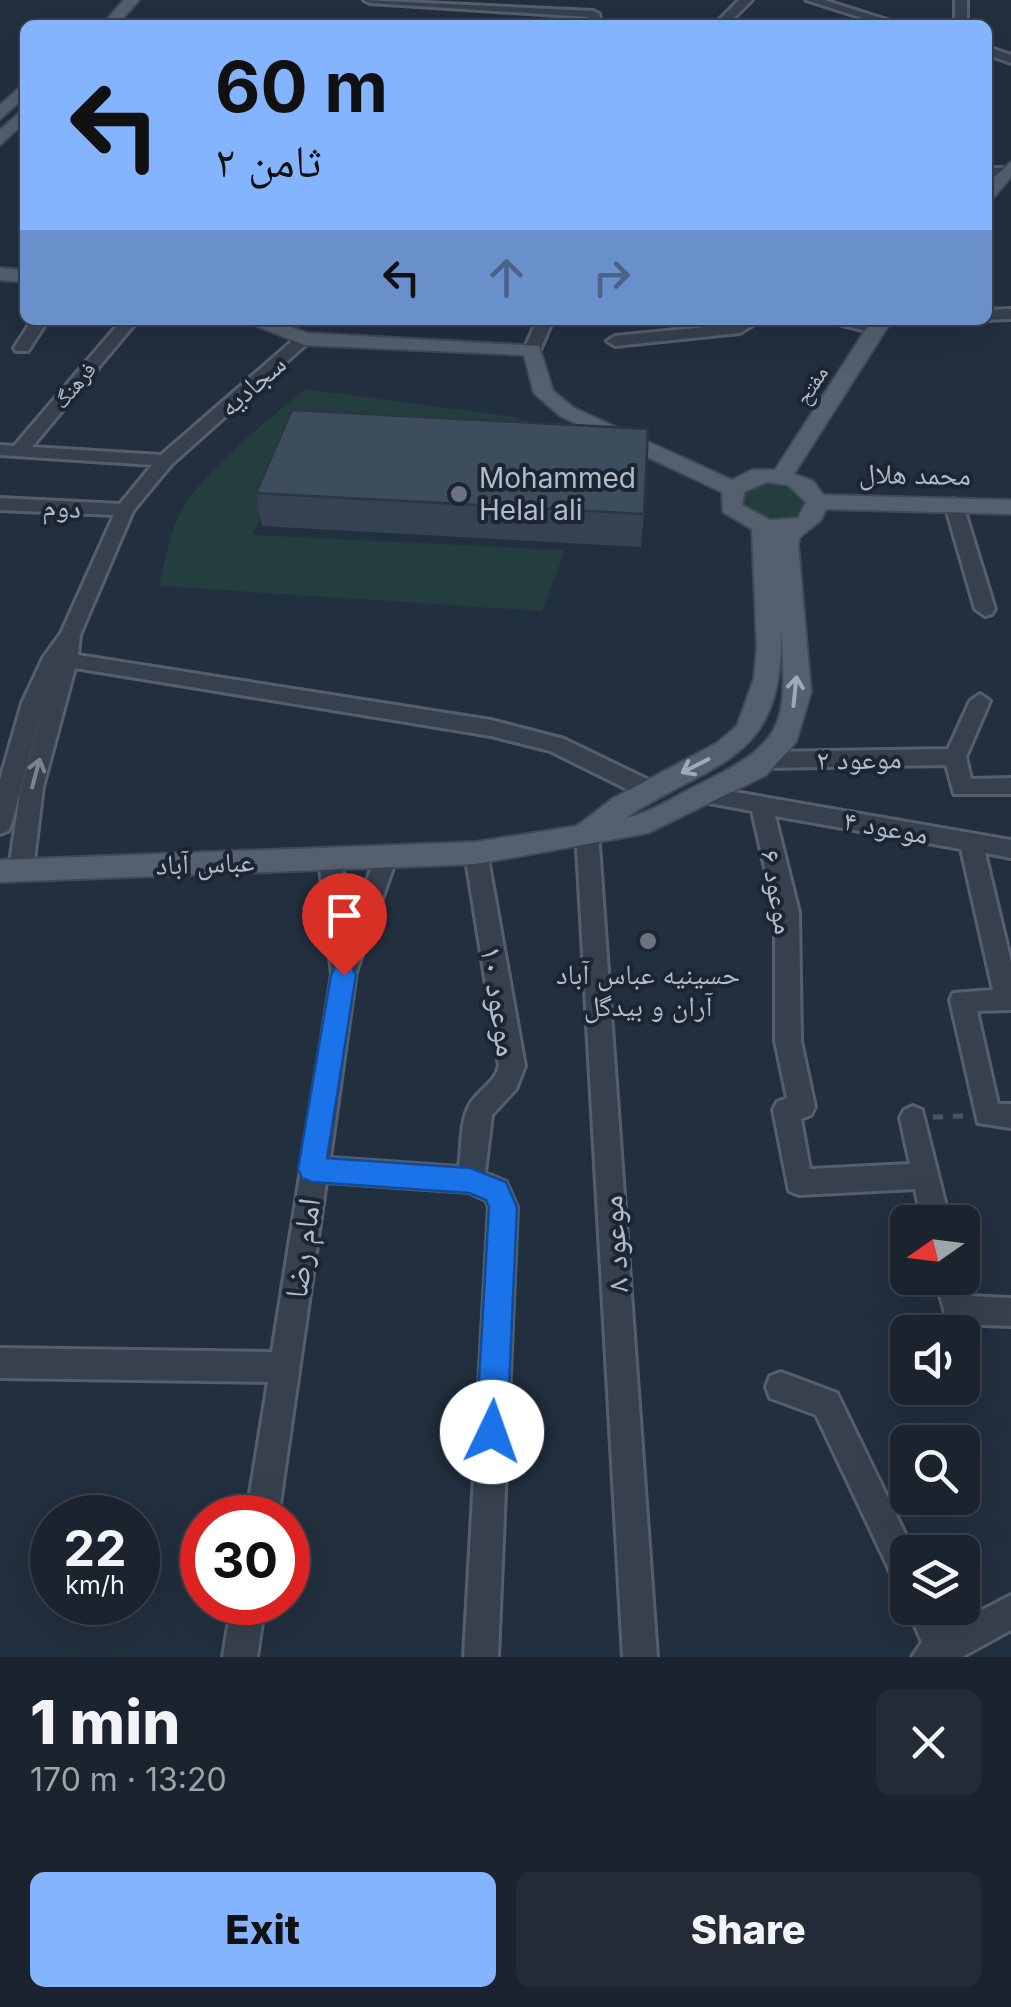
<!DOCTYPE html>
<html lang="en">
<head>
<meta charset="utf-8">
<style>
  body { margin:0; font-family:Inter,"Noto Naskh Arabic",sans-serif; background:#232b36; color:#f1f3f6; height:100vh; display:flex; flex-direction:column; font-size:38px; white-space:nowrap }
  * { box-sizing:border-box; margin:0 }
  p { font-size:32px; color:#9fa4aa }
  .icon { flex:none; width:55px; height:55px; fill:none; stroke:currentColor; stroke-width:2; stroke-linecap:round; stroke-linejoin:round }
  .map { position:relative; height:1657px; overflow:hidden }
  .details { display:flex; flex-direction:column; background:#1a232e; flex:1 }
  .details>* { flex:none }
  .guide { position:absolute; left:20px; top:20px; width:972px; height:305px; border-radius:15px; box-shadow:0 10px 40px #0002,0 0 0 2px #38404a; background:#84b4fd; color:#111; overflow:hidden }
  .needle { width:65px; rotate:256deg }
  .tools { position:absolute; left:890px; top:1205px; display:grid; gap:20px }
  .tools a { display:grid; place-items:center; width:90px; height:90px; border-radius:15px; background:#1a232e; box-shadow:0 10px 40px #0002,0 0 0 2px #38404a; font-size:50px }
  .speed { position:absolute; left:30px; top:1495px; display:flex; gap:20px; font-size:50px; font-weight:700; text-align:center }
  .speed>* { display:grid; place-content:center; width:130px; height:130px; border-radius:50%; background:#1a232e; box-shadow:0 10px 40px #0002,0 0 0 2px #38404a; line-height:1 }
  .speed small { font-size:25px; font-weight:400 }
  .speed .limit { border:15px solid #d22; background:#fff; color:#111 }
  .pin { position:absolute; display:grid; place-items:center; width:85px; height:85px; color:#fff; margin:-102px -42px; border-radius:50% 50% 50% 0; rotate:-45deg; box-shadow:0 0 10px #0007 }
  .pin .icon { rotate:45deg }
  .me { position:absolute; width:110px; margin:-55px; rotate:3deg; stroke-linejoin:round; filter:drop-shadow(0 0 8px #0008) }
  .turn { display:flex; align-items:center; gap:35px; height:210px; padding:0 30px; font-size:45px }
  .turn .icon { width:130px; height:130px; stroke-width:2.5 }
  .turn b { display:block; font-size:70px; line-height:85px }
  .lanes { display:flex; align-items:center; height:95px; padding:0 30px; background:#0003; justify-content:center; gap:50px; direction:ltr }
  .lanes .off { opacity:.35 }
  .round { display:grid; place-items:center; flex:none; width:105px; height:105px; border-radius:15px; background:#232b36 }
  .headline { display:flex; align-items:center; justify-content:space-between; height:170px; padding:0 30px }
  h1 { font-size:60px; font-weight:800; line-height:75px }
  .primary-button { display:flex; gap:20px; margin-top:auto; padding:20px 30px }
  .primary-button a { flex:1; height:115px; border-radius:15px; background:#84b4fd; color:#111; font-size:40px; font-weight:800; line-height:115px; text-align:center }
  .primary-button a+a { background:#232b36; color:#f1f3f6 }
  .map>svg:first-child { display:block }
  .green { fill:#243d3f }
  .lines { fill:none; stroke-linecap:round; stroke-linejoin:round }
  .minor-casing { stroke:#555f6c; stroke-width:6 }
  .major-casing { stroke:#404a57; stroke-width:4 }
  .path { stroke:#425a5c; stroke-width:5; stroke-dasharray:10 10; stroke-linecap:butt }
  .minor { fill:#37414e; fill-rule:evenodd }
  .major { fill:#54606e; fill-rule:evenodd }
  .wall { fill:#354251 }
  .building { fill:#3e4d5e; stroke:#2b3642; stroke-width:2.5 }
  .oneway { stroke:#9faab7 }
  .oneway2 { stroke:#7b8592 }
  .route { fill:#1a73e8; stroke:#114b97; stroke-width:2.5 }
  .worship-dot { fill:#6b7280; stroke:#1c2633; stroke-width:4 }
  .labels { text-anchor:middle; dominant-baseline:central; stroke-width:8; stroke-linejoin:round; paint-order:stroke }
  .far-street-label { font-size:22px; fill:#b2bcc9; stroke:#1c2633 }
  .street-label { font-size:28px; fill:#b2bcc9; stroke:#1c2633 }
  .poi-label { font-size:28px; fill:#b2bcc9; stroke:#1c2633; text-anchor:start }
  .near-street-label { font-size:32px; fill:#b2bcc9; stroke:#1c2633 }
</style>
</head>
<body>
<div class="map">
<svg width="1011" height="1657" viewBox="0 0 1011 1657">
  <rect width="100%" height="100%" fill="#222f3e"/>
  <path class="green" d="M305,389L516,417L580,460L297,443L252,535L565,550L542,611L159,586C166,557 171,521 190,497C221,456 266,422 305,389Z
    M756,480L791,483L810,502L796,521L773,524L741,511L739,489Z"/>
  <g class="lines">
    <g class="minor-casing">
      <path id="minor" d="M364,0L593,11L599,14L601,25H589L588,17L370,3Z
        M739,0H752L727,25H714Z
        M806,0H824L903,25H884Z
        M955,0H967V25H955Z
        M988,47L1011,55V63L988,55Z
        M988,168H1011V174L988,176Z
        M1011,309V319L988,320V310Z
        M32,320H48L28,351H16L14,348Z
        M122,320H138L32,447L161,455L298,336L312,339L171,465L133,511L80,635L78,655L491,720L564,739L657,784L660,790L657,796H641L550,751L491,736L75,668L43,787L33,869L29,875H13L9,869L21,787L48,692L11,825L8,831L0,834V780L22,703L43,658L61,633L114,515L0,510V498L120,504L152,465L0,455V445L14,446Z
        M537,320H553L540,350L532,355L524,350Z
        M742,320H761L740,333L615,346L607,341L615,336L736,324Z
        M824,320H856L885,329L877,334Z
        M954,499L963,505L995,609L992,614L985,616L975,609L945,505Z
        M980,694L990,701L966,757L971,779L1011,778V794H954L946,765L764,768L753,760L764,752L948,749L970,701Z
        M706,787L1011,840V858L985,853L1011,962V1010L977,1011L998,1104H1011V1128L978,1123L950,1000L953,993L993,990L961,849L775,816L799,912L801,1041L815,1107L811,1115L801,1119L810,1169L910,1164L900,1118L904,1110L913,1106L922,1110L950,1222H922L915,1189L799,1195L789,1191L773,1110L777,1102L787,1098L775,1041V912L752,811L698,801L695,795Z
        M587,822L595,825L598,831L657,1657H623L576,831L579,825Z
        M476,844L484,847L487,853L525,1066L516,1089L492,1115L485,1173L506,1182L517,1207L498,1657H464L489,1207L486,1200L469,1192L326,1182L278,1518H246L268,1382L0,1378V1348L272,1352L332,975L319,859L322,853H338L341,859L350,924L378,851H394L397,857L356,972L330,1158L459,1167C462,1147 460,1121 470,1104C479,1089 495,1083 499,1066L465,853L468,847Z
        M962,1276L968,1296L1011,1298V1326L957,1324L947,1320L935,1278Z
        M781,1372L837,1393L914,1552H908V1591L897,1586L816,1415L770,1398L766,1387L770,1376Z
        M1011,1595V1630L962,1657H912L922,1642L907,1608L908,1606L940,1608L950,1627Z
        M232,1602H265L257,1657H223Z"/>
    </g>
    <g class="major-casing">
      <path id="major" d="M124,0H139L117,25H102Z
        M25,83V97L0,119V105Z
        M25,108V122L0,145V130Z
        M1011,162V177L994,197L988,198V183Z
        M0,268L25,270V282L0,280Z
        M242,320H270L307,333L539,346L553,391L574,408L732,480L752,470H775L872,320H892L794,474L813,481L823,495L1011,500V514L826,509L821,520L800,537L798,544L811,692L796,742L766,775L648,833L476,864L0,882V860L476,842L577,826L612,799L717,743L737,726L754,679L757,648L752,529L723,512L722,492L560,416L534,393L524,355L304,345ZM767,482L788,485L806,502L798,518L770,520L742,505L744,492ZM781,630C788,727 785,743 696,786C674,797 649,814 625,818C718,758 783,763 781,630Z"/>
    </g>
    <path class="path" d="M933,1117L963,1116"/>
    <use href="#minor" class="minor"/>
    <use href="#major" class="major"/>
  </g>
  <path class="wall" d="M256,493L644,514L641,547L262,526Z"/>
  <path class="building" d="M292,410L648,429L644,514L256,493Z"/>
  <defs><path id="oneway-shaft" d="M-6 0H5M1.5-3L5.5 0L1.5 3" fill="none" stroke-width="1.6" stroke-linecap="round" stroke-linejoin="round" transform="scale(2.5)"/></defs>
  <g class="oneway">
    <use href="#oneway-shaft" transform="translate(795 691) rotate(-84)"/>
    <use href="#oneway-shaft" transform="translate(695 766) rotate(153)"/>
  </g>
  <use class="oneway2" href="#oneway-shaft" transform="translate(36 773) rotate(-75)"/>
  <path class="route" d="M344,965L352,968L356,975L327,1158L470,1168L506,1182L517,1207L507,1432L503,1443L492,1447L481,1443L476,1432L489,1207L486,1200L469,1193L312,1182L302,1178L298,1169L331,975L335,968Z"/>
  <g class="worship-dot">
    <circle cx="459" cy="494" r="10"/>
    <circle cx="648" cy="941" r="10"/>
  </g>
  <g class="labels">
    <g class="far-street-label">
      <text transform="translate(74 385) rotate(-50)">فرهنگ</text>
      <text transform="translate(811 385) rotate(-57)">مفتح</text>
    </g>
    <g class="street-label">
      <text transform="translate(252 385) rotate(-41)">سجادیه</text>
      <text transform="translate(915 474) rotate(1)">محمد هلال</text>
      <text transform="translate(62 507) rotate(3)">دوم</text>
      <text transform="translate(859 759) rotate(-1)">موعود ۲</text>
      <text transform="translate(886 827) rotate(10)">موعود ۴</text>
      <text transform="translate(205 863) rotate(-2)">عباس آباد</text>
      <text transform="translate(778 892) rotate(80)">موعود ۶</text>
    </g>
    <g class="poi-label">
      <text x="479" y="478">Mohammed<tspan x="479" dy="32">Helal ali</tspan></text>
      <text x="648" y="974" text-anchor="middle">حسینیه عباس آباد<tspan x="648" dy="32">آران و بیدگل</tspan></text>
    </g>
    <g class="near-street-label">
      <text transform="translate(500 1001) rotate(81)">موعود ۱۰</text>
      <text transform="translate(614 1244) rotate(-94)">موعود ۸</text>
      <text transform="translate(302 1248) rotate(-82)">امام رضا</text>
    </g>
  </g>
</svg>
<div class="tools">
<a><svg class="needle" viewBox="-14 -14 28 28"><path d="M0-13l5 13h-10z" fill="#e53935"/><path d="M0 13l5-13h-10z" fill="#9fa4aa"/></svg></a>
<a><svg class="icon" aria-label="sound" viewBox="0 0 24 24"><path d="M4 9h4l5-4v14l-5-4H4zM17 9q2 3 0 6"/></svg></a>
<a><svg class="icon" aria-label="search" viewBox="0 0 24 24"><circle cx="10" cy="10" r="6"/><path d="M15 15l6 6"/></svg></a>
<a><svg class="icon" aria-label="layers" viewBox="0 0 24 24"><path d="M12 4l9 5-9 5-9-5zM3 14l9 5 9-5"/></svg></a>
</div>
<div class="speed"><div>22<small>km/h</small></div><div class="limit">30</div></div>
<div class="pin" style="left:344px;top:975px;background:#d93025"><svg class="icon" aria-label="arrive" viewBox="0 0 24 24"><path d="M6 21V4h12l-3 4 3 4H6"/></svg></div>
<svg class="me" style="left:492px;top:1432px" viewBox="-20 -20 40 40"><circle r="19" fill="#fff"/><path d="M0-13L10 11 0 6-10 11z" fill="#1a73e8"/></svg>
<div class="guide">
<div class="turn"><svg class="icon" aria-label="left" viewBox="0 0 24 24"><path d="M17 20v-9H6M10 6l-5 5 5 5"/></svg><div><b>60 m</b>ثامن ۲</div></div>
<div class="lanes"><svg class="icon" aria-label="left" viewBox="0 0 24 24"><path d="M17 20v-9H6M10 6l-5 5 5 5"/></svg><svg class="icon off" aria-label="ahead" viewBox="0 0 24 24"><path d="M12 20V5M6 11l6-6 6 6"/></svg><svg class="icon off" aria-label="right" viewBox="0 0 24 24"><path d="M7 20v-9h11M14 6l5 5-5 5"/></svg></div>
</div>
</div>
<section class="details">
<div class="headline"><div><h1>1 min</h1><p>170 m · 13:20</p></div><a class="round"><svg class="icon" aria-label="close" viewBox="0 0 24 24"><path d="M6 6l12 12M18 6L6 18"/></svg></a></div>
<div class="primary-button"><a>Exit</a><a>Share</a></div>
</section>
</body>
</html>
